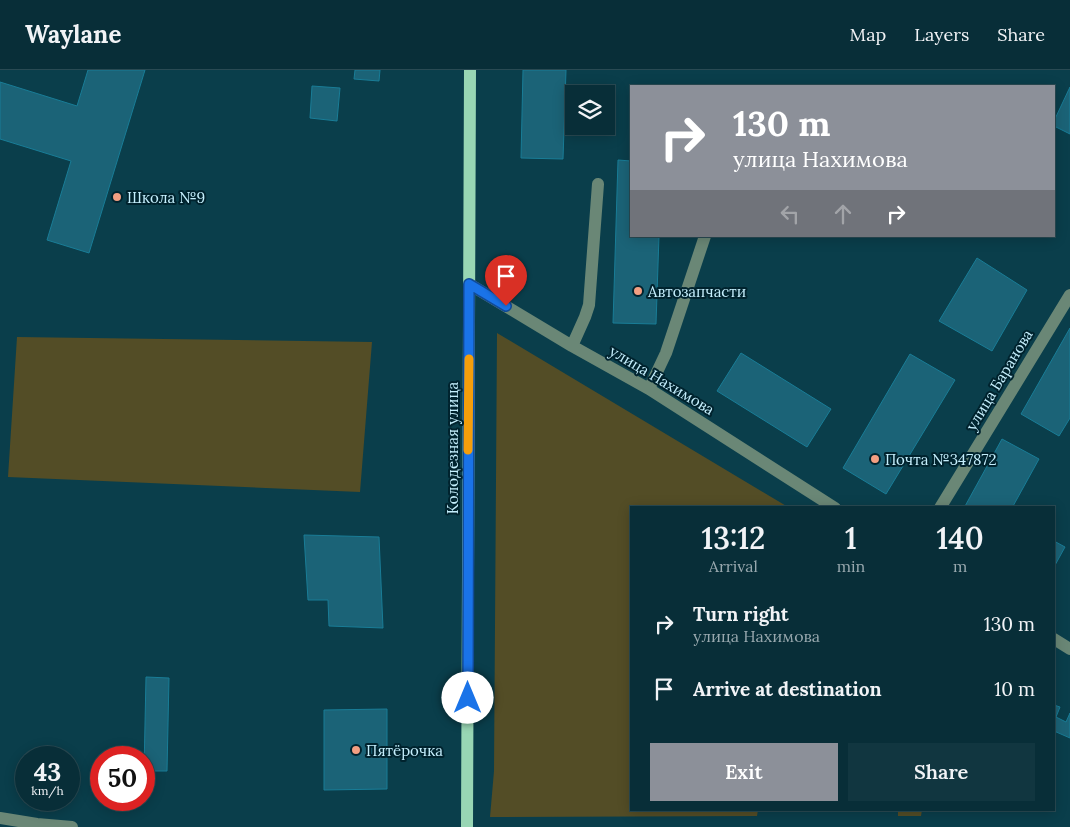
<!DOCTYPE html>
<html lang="en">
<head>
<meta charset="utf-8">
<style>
  body { margin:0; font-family:Lora,serif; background:#113640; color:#f1f3f6; height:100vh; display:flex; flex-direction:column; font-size:19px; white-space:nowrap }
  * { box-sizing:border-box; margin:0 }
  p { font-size:16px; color:#98a8ae }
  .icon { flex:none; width:28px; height:28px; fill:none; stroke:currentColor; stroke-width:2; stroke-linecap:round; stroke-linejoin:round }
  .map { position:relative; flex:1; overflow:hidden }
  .details { position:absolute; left:630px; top:436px; width:425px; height:305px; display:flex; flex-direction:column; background:#082e38; border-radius:0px; box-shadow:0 2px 12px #0003,0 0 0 1px #294a53 }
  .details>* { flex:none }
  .hud { position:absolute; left:630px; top:15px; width:425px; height:152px; border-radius:0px; box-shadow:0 2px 12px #0003,0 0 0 1px #294a53; background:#8c9099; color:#fff; overflow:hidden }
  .fabs { position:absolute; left:565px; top:15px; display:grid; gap:10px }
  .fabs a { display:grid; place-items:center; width:50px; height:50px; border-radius:0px; background:#082e38; box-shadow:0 2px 12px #0003,0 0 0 1px #294a53; font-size:25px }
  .speed { position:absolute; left:15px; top:676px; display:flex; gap:10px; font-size:25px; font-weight:700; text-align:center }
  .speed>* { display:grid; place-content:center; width:65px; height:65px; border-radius:50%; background:#082e38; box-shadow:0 2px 12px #0003,0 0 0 1px #294a53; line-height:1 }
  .speed small { font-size:12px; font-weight:400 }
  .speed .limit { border:8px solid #d22; background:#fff; color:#111 }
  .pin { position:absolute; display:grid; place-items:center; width:42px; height:42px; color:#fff; margin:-51px -21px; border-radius:50% 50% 50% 0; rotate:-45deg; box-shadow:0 0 5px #0007 }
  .pin .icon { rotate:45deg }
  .me { position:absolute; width:55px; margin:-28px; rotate:0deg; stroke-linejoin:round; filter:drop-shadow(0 0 4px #0008) }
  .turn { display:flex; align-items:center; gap:18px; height:105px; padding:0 20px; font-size:22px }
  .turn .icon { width:65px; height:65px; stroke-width:2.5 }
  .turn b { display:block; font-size:35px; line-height:42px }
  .lanes { display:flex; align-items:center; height:48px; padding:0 20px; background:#0003; justify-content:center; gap:25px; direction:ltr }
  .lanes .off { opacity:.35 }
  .eta { display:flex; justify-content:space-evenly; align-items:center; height:85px; text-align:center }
  .eta b { font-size:30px; font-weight:600; line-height:35px }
  .action { display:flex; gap:10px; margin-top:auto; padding:10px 20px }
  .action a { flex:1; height:58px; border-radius:0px; background:#8c9099; color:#fff; font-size:20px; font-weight:600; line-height:58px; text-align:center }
  .action a+a { background:#113640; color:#f1f3f6 }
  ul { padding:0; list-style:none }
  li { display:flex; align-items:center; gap:15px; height:65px; padding:0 20px }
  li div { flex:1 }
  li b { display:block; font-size:19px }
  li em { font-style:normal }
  header { display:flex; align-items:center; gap:30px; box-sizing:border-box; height:70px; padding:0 25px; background:#082e38; border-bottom:1px solid #294a53 }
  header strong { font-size:24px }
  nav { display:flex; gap:28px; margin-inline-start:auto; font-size:18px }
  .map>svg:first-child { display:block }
  .green { fill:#534d26 }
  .building { fill:#1b6377; stroke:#197d97 }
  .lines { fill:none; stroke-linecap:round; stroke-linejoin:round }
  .minor { stroke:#6a8776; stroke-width:12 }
  .major { stroke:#98d6b4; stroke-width:12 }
  .route-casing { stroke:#114b97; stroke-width:12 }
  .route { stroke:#1a73e8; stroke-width:9 }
  .slow { stroke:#f59e0b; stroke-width:9 }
  .poi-dot { fill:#f39f82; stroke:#00232e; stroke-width:2 }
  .labels { text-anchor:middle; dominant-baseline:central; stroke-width:4; stroke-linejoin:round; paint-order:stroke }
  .poi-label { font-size:15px; fill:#c5effd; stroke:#00232e; text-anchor:start }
  .street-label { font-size:15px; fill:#c5effd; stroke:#00232e }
</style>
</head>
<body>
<header>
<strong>Waylane</strong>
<nav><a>Map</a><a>Layers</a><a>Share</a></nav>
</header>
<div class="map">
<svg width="1070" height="757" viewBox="0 0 1070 757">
  <rect width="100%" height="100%" fill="#0a3e4b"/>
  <path class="green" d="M497,263L788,437L631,438V740H758L757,746L490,747L494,701Z
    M17,267L372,272L360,422L8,407Z
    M898,740H922L921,746H898Z"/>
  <path class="building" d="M88,0H145L89,183L47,170L71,91L0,69V12L77,36Z
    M355,0H380L379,11L354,9Z
    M523,0H566L563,89L521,88Z
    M312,16L340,18L337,51L310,48Z
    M1070,17V64L1054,56V51Z
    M618,90L631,91V166H659L656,254L613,253Z
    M977,188L1027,220L992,281L939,251Z
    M1070,258V348L1059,366L1021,344Z
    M741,283L831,339L807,377L717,321Z
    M910,284L955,310L886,424L843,398Z
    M1002,369L1039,389L1012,438H964Z
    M304,465L379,467L383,558L329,556L328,530H308Z
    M1054,471L1065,477L1054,497Z
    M146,607L169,608L167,701H144Z
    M1054,635L1060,637L1056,647L1066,652L1070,643V668L1054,661Z
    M387,639V719L324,720V640Z"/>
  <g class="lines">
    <path class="minor" d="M469,214L572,276L649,319L835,438
      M572,276L585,247L589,235L598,114
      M649,319L666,283L705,166
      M940,438L1070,225
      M1054,569L1070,579
      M0,748L37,754L72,757"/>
    <path class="major" d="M467,757L470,0"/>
  </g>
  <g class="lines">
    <g class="route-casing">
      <path id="route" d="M468,628L469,214L506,236"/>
    </g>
    <use href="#route" class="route"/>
    <path class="slow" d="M468,380L469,289"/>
  </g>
  <g class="poi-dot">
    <circle cx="117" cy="127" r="5"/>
    <circle cx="638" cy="221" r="5"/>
    <circle cx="875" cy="389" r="5"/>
    <circle cx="356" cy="680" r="5"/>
  </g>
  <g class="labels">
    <g class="poi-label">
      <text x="127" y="127">Школа №9</text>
      <text x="648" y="221">Автозапчасти</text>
      <text x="885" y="389">Почта №347872</text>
      <text x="366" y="680">Пятёрочка</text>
    </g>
    <g class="street-label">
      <text transform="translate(662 310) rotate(31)">улица Нахимова</text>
      <text transform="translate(999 310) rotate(-59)">улица Баранова</text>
      <text transform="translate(452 378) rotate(-90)">Колодезная улица</text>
    </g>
  </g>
</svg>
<div class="fabs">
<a><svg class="icon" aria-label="layers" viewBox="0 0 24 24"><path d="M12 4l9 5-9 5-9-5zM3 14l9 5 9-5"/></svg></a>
</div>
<div class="speed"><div>43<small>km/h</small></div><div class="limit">50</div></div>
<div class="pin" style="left:506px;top:236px;background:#d93025"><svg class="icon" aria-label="arrive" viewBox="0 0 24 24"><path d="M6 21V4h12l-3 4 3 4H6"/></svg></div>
<svg class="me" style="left:468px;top:628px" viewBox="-20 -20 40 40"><circle r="19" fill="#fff"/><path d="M0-13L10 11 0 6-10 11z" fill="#1a73e8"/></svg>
<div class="hud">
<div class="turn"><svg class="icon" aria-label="right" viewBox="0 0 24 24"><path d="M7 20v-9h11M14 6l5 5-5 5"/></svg><div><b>130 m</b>улица Нахимова</div></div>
<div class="lanes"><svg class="icon off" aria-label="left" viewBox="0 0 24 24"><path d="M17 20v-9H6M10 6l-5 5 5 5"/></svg><svg class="icon off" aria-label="ahead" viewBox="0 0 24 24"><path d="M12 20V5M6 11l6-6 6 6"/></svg><svg class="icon" aria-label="right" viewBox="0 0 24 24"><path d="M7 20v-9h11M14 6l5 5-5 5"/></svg></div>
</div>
<section class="details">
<div class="eta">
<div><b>13:12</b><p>Arrival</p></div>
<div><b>1</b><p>min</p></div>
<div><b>140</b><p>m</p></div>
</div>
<ul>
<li><svg class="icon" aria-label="right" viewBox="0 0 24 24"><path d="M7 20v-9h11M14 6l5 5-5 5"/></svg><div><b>Turn right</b><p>улица Нахимова</p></div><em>130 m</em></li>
<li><svg class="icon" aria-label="arrive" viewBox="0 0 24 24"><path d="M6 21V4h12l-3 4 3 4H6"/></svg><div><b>Arrive at destination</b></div><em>10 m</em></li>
</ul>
<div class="action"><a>Exit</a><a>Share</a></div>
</section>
</div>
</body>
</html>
